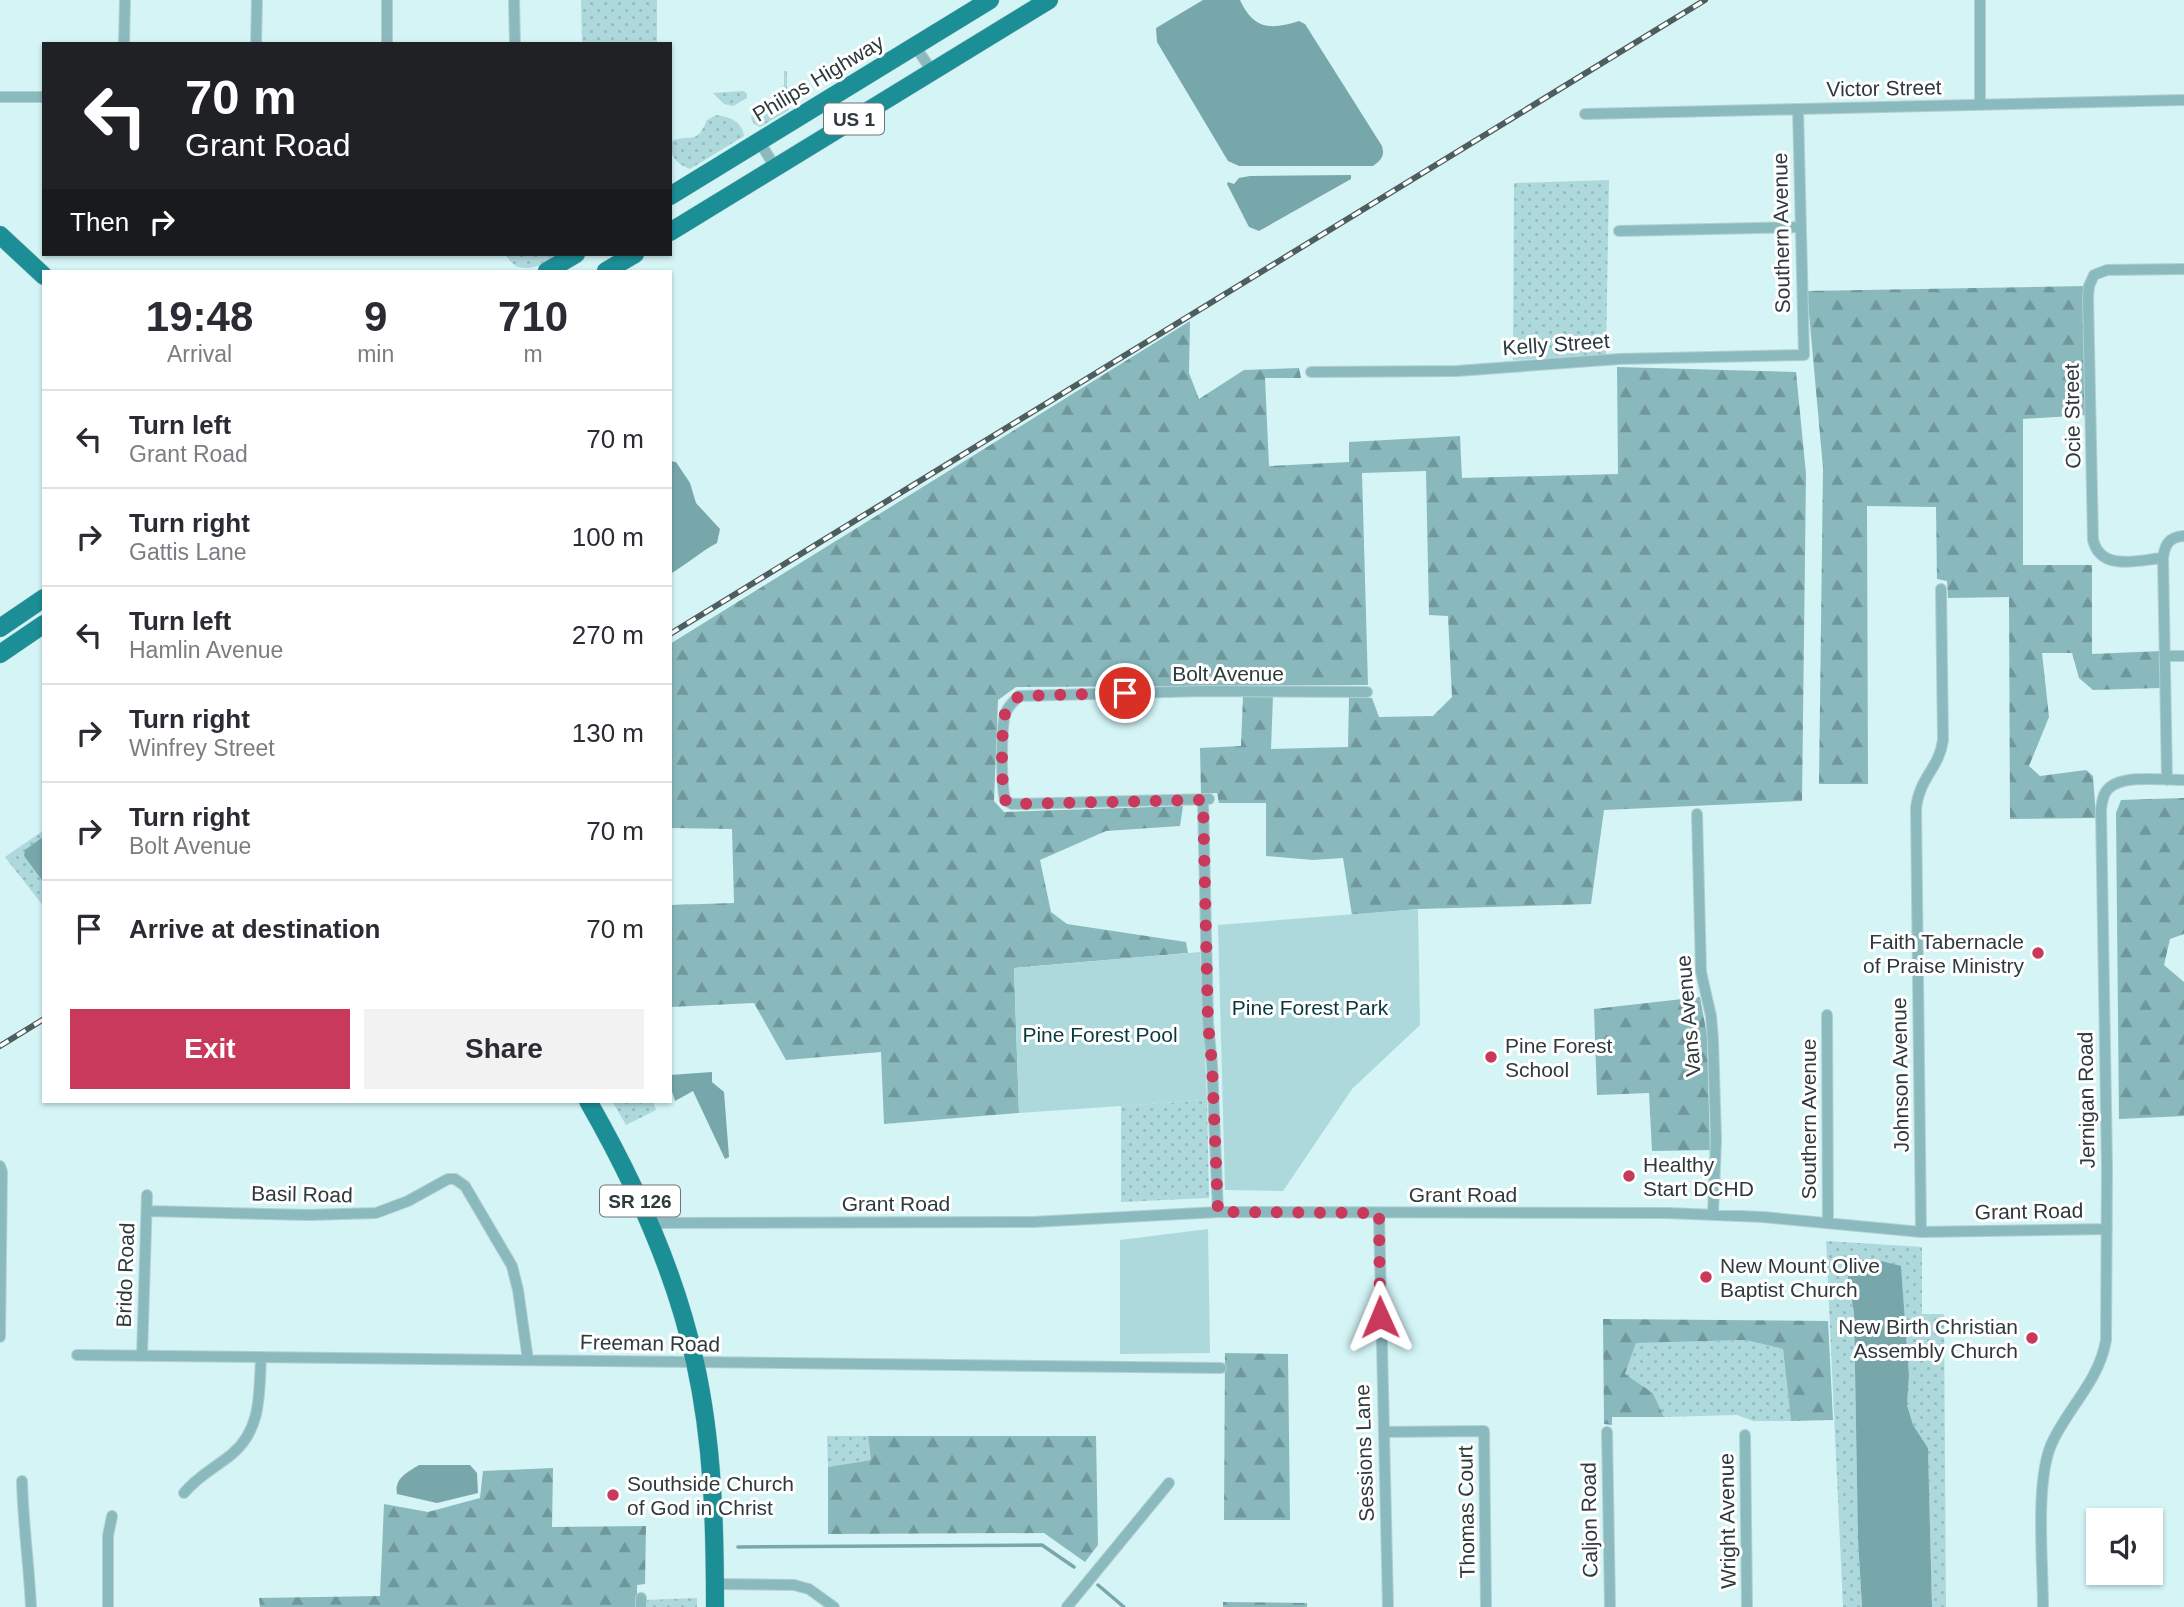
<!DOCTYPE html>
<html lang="en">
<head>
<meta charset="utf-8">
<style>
  body { margin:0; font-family:Helvetica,sans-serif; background:#f2f2f3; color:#2b2b33; height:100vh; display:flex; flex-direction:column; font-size:26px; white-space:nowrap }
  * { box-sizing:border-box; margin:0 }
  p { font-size:23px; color:#7c7c81 }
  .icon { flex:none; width:38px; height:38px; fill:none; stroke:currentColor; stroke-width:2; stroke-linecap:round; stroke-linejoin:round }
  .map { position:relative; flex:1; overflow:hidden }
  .details { position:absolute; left:42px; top:270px; width:630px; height:833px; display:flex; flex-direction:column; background:#fff; border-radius:0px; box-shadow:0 2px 5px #0004 }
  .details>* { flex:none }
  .banner { position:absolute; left:42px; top:42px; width:630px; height:214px; border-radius:0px; box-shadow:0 2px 5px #0004; background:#202124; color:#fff; overflow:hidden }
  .fabs { position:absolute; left:2086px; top:1508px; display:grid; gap:14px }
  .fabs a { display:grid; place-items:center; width:77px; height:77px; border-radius:0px; background:#fff; box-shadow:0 2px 5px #0004; font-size:35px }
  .pin { position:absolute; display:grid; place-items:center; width:60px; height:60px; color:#fff; margin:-30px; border:4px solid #fff; border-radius:50%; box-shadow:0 2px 7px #0007 }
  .me { position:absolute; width:77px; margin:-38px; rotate:359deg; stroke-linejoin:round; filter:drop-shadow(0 0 5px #0008) }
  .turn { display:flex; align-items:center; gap:24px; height:147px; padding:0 28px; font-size:32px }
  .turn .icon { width:91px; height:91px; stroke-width:2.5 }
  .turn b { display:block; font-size:49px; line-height:60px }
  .then { display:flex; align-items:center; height:66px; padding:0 28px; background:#0003; gap:14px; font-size:26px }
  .eta { display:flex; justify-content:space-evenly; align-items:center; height:119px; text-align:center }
  .eta b { font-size:42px; font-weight:700; line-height:49px }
  .action { display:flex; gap:14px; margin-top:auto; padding:14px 28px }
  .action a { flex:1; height:80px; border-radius:0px; background:#c8395b; color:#fff; font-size:28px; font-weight:700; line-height:80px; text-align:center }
  .action a+a { background:#f2f2f3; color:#2b2b33 }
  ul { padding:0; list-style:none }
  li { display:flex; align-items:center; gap:21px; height:98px; padding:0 28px; border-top:2px solid #e1e1e2 }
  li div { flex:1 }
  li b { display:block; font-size:26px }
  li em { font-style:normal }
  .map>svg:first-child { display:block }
  .grass { fill:url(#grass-dots) }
  .forest { fill:url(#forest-firs) }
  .green { fill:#aed9dc }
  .water { fill:#78a7ab }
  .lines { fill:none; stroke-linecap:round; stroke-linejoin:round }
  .stream { stroke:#78a7ab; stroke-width:3.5 }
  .minor-casing { stroke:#b3cfd1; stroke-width:12 }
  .primary-casing { stroke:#b3cfd1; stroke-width:19 }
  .minor { stroke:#8bbabe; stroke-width:10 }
  .primary { stroke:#1c8e96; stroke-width:18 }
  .rail-casing { stroke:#4e5e5f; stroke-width:6 }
  .rail { stroke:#fff; stroke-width:3.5; stroke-dasharray:10; stroke-linecap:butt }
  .route { stroke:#c8395b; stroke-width:12; stroke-dasharray:0 21.6 }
  .poi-dot { fill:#c8395b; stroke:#fff; stroke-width:2.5 }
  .labels { text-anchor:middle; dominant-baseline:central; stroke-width:6; stroke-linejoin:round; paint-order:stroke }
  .shield { fill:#fff; stroke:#6d7576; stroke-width:2 }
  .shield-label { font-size:19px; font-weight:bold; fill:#2e3a3b }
  .street-label { font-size:21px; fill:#2e3a3b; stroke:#fff }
  .poi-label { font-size:21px; fill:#2e3a3b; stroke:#fff; text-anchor:start }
  .park-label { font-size:21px; fill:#0a393d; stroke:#fff }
</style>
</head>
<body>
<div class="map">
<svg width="2184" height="1607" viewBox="0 0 2184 1607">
  <defs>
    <pattern id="grass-dots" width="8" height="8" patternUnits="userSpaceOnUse" patternTransform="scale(1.75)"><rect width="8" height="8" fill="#aed9dc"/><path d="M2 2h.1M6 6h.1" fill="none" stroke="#96bbbe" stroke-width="1.8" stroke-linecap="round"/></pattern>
    <pattern id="forest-firs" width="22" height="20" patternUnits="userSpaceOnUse" patternTransform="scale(1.75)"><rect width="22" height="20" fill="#89b9bd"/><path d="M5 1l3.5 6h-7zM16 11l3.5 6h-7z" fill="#70979b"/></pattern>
  </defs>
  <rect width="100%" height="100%" fill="#d4f4f6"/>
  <path class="grass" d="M581,0H657V44H582Z
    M784,71H787V95L784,98L789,110L760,127L754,124L751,118L753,110L757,107L762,113L780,102L776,94L784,85Z
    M744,91L747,94V98L733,106L724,104L713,93Z
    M716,115C730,117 742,121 744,136L690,169C677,164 668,156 672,141C692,133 696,146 707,120Z
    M1609,180L1606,355L1513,360L1514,183Z
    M506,254H561C544,265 516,279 506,254Z
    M44,830V836L26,850L24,856L44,883V907L5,857Z
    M1207,1100L1209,1198L1121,1202V1106Z
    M612,1101H653L656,1110L626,1125Z
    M1826,1241L1922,1247V1314H1944L1946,1607H1932L1928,1448L1913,1425L1907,1405L1909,1375L1901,1266L1849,1286L1854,1313L1858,1539L1862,1607H1843Z
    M1746,1340L1783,1349L1791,1421H1753L1737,1415L1664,1417L1653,1393L1625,1374L1636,1343Z
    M827,1436H868L871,1460L828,1467Z
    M697,1598V1607H645V1600Z"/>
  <path class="forest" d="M2085,286L2087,415L2023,419V565H2092V654L2161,651V688L2093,690L2079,678L2072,653H2042L2049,717L2029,766L2040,776L2086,770L2093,776L2096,818L2010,819L2009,597L1948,598L1947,581L1937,579L1936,507L1867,506L1868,784H1819L1823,468L1807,291Z
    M1190,321L1189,373L1199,399L1244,370L1299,368L1301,378H1265L1269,466L1349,462V442L1460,436L1462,478L1618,474L1617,367L1796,372L1806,474L1802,801L1604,810L1591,904L1418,909L1352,915L1343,858L1313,860L1266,856V803H1219L1217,793L1201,794L1200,748L1241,746L1243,696L1273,695L1271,749L1348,747L1349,696L1372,698L1379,717L1433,716L1452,697L1448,616L1429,615L1426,471L1362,473L1368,685L1016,687L998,700L994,801L1004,812L1183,806L1180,826L1106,831L1040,860L1051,912L1067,924L1186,942L1188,953L1014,968L1019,1113L884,1124L881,1052L786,1060L754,1003L670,1007V905L734,903L732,829L670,828V644Z
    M2184,798V934L2170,939L2164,965L2184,982V1116L2119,1119L2116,813L2121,800Z
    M1700,997L1707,1035L1710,1150L1652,1151L1649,1093L1597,1095L1594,1009Z
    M1603,1319L1828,1321L1833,1420L1791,1421L1783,1349L1746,1340L1636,1343L1625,1374L1653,1393L1664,1417H1612V1425L1604,1424Z
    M1225,1353L1288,1354L1290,1520H1224Z
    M868,1436H1096L1098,1545L1085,1562L1044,1533L828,1534V1467L871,1460Z
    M553,1468L552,1527L646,1526L645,1584L637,1585V1607H260L259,1598L380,1596L384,1504L428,1512L480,1498L483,1471Z
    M1223,1602L1307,1603V1607H1223Z"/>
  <path class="green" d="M1418,909L1420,1025L1352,1089L1283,1191L1225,1190L1218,925Z
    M1200,952L1207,1100L1019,1113L1014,968Z
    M1208,1229L1210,1353L1120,1354V1240Z"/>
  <path class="water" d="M1203,0H1240C1254,30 1271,30 1299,21L1305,24L1382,146C1385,156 1381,160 1373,166H1239L1228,161L1157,42L1156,28Z
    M1351,175V179L1259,231L1249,227L1227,184L1228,182L1234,184L1239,178L1250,176Z
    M670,461L676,462L690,483L696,503L720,529L717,543C700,552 687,564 670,574Z
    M44,836V883L24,856L25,850Z
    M712,1072V1082L724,1092L729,1157L725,1159L693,1091L675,1101L670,1085V1075Z
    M1852,1259L1881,1261L1901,1266L1909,1375L1907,1405L1913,1425L1928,1448L1932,1607H1862L1858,1539L1854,1313L1846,1265Z
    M419,1465H470L477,1473L478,1493L437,1503L397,1494C394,1478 408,1472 419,1465Z"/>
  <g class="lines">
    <path class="stream" d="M738,1547L1042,1545L1074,1567
      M1098,1585L1124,1607"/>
    <g class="minor-casing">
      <path id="minor" d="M514,0L515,44
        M1980,0V105
        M124,44L125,0
        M256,44L257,0
        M387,44V0
        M915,46L932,71
        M0,97H44
        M1585,114L2184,100
        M759,141L775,167
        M1619,231L1800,227
        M1311,372L1457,371L1619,359L1804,355L1798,109
        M2163,558C2138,560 2101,572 2093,540L2088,296L2089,286L2094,275L2107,270L2184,269
        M2165,656H2184
        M2167,780L2163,558C2165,544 2169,537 2184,536
        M1209,799L1012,804L1005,800C1001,783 1001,731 1005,714C1008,706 1013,702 1019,696L1205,691L1367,692
        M1203,800L1208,1023L1212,1064L1218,1212
        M1697,814L1701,972L1711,1016L1713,1040L1716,1140L1713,1214
        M1827,1015L1828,1223
        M0,1166L2,1172L0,1337
        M147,1211L309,1215L376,1213L408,1201L448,1179H455L465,1186L512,1266L518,1290L528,1360
        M1379,1213L1388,1607
        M650,1223L1033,1222L1218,1212L1668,1213L1763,1217L1921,1232L2107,1229
        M1921,1232L1916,808C1920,776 1939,769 1943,740L1941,589
        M77,1355L1221,1368
        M142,1356L147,1195
        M1384,1432L1484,1431L1486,1607
        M1607,1432L1610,1607
        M1745,1435L1747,1607
        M22,1481C23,1523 29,1565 31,1607
        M184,1493C198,1476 215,1468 232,1454C262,1429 259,1393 261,1357
        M715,1584L794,1585L809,1589L834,1607
        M641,1598V1607
        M108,1607V1536L112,1516
        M1067,1607L1169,1483
        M2043,1607C2043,1563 2035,1484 2051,1445C2067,1408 2099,1382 2106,1340L2107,1167L2101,809C2102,802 2103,794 2108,789C2122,774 2165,780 2184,780"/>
    </g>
    <g class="primary-casing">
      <path id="primary" d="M670,196L990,0
        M670,232L1049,0
        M0,235L44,276
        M547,271L576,254
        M606,271L635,254
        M0,628L44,598
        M0,654L44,624
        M588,1101C635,1183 675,1270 695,1362C713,1443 715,1525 715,1607"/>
    </g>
    <use href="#minor" class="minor"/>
    <use href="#primary" class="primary"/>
    <g class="rail-casing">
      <path id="rail" d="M670,634L1705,0
        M0,1046L44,1019"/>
    </g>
    <use href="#rail" class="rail"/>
  </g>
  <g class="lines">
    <path class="route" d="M1125,693L1019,696C1013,702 1008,706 1005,714C1001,731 1001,783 1005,800L1012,804L1203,800L1208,1023L1212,1064L1218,1212L1379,1213L1380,1317"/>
  </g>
  <g class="poi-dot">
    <circle cx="2038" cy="953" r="7"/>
    <circle cx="1491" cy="1057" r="7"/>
    <circle cx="1629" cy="1176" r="7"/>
    <circle cx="1706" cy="1277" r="7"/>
    <circle cx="2032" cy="1338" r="7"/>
    <circle cx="613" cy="1495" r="7"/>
  </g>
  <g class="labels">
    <g class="shield">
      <rect x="824" y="103.5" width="60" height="31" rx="5"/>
      <rect x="600" y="1185.5" width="80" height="31" rx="5"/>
    </g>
    <g class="shield-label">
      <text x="854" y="119">US 1</text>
      <text x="640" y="1201">SR 126</text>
    </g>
    <g class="street-label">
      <text transform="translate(818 78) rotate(-31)">Philips Highway</text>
      <text transform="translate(1884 88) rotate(-1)">Victor Street</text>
      <text transform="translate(1781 233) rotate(-91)">Southern Avenue</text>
      <text transform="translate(1556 344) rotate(-4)">Kelly Street</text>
      <text transform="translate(2072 416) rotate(-91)">Ocie Street</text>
      <text x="1228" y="673">Bolt Avenue</text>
      <text transform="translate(1688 1016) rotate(-95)">Vans Avenue</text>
      <text transform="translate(1900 1075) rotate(-91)">Johnson Avenue</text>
      <text transform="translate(2086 1100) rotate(-91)">Jernigan Road</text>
      <text transform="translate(1808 1119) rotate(-90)">Southern Avenue</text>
      <text transform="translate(302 1194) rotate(1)">Basil Road</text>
      <text x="1463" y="1194">Grant Road</text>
      <text x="896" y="1203">Grant Road</text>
      <text transform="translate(2029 1211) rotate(-1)">Grant Road</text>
      <text transform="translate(125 1275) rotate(-88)">Brido Road</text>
      <text transform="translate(650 1343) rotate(1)">Freeman Road</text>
      <text transform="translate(1364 1453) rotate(-92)">Sessions Lane</text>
      <text transform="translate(1466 1512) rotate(-91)">Thomas Court</text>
      <text transform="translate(1589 1520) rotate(-91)">Caljon Road</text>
      <text transform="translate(1727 1521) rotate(-91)">Wright Avenue</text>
    </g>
    <g class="poi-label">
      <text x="2024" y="941" text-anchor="end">Faith Tabernacle<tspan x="2024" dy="24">of Praise Ministry</tspan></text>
      <text x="1505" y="1045">Pine Forest<tspan x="1505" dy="24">School</tspan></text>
      <text x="1643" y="1164">Healthy<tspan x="1643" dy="24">Start DCHD</tspan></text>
      <text x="1720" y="1265">New Mount Olive<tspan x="1720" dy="24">Baptist Church</tspan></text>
      <text x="2018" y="1326" text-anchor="end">New Birth Christian<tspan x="2018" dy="24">Assembly Church</tspan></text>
      <text x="627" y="1483">Southside Church<tspan x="627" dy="24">of God in Christ</tspan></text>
    </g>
    <g class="park-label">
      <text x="1310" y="1007">Pine Forest Park</text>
      <text x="1100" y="1034">Pine Forest Pool</text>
    </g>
  </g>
</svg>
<div class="fabs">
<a><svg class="icon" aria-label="sound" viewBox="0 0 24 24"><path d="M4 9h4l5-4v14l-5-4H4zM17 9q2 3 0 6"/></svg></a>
</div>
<div class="pin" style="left:1125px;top:693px;background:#d93025"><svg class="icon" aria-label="arrive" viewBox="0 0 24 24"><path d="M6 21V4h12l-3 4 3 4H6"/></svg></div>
<svg class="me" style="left:1380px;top:1317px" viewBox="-20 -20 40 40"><path d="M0-17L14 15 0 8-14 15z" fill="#c8395b" stroke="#fff" stroke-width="4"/></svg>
<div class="banner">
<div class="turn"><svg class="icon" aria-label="left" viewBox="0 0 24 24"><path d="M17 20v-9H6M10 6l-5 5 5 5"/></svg><div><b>70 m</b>Grant Road</div></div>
<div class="then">Then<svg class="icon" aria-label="right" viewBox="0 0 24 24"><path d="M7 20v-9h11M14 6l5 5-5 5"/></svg></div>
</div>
<section class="details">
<div class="eta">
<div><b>19:48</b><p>Arrival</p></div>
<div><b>9</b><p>min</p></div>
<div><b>710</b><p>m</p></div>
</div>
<ul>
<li><svg class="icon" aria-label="left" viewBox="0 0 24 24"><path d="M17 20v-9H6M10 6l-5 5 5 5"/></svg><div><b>Turn left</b><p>Grant Road</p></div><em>70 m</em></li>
<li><svg class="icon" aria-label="right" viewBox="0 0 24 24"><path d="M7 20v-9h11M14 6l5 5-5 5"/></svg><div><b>Turn right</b><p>Gattis Lane</p></div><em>100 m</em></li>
<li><svg class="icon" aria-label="left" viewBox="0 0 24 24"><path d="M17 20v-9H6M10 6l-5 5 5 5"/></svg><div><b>Turn left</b><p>Hamlin Avenue</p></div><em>270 m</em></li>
<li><svg class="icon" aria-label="right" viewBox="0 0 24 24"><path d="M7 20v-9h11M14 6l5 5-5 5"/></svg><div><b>Turn right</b><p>Winfrey Street</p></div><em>130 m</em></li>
<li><svg class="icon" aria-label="right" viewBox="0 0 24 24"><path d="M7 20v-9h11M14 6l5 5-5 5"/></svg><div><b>Turn right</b><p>Bolt Avenue</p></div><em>70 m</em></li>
<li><svg class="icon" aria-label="arrive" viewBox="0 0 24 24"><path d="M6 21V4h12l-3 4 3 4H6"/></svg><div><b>Arrive at destination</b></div><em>70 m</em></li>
</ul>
<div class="action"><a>Exit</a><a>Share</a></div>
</section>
</div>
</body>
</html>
